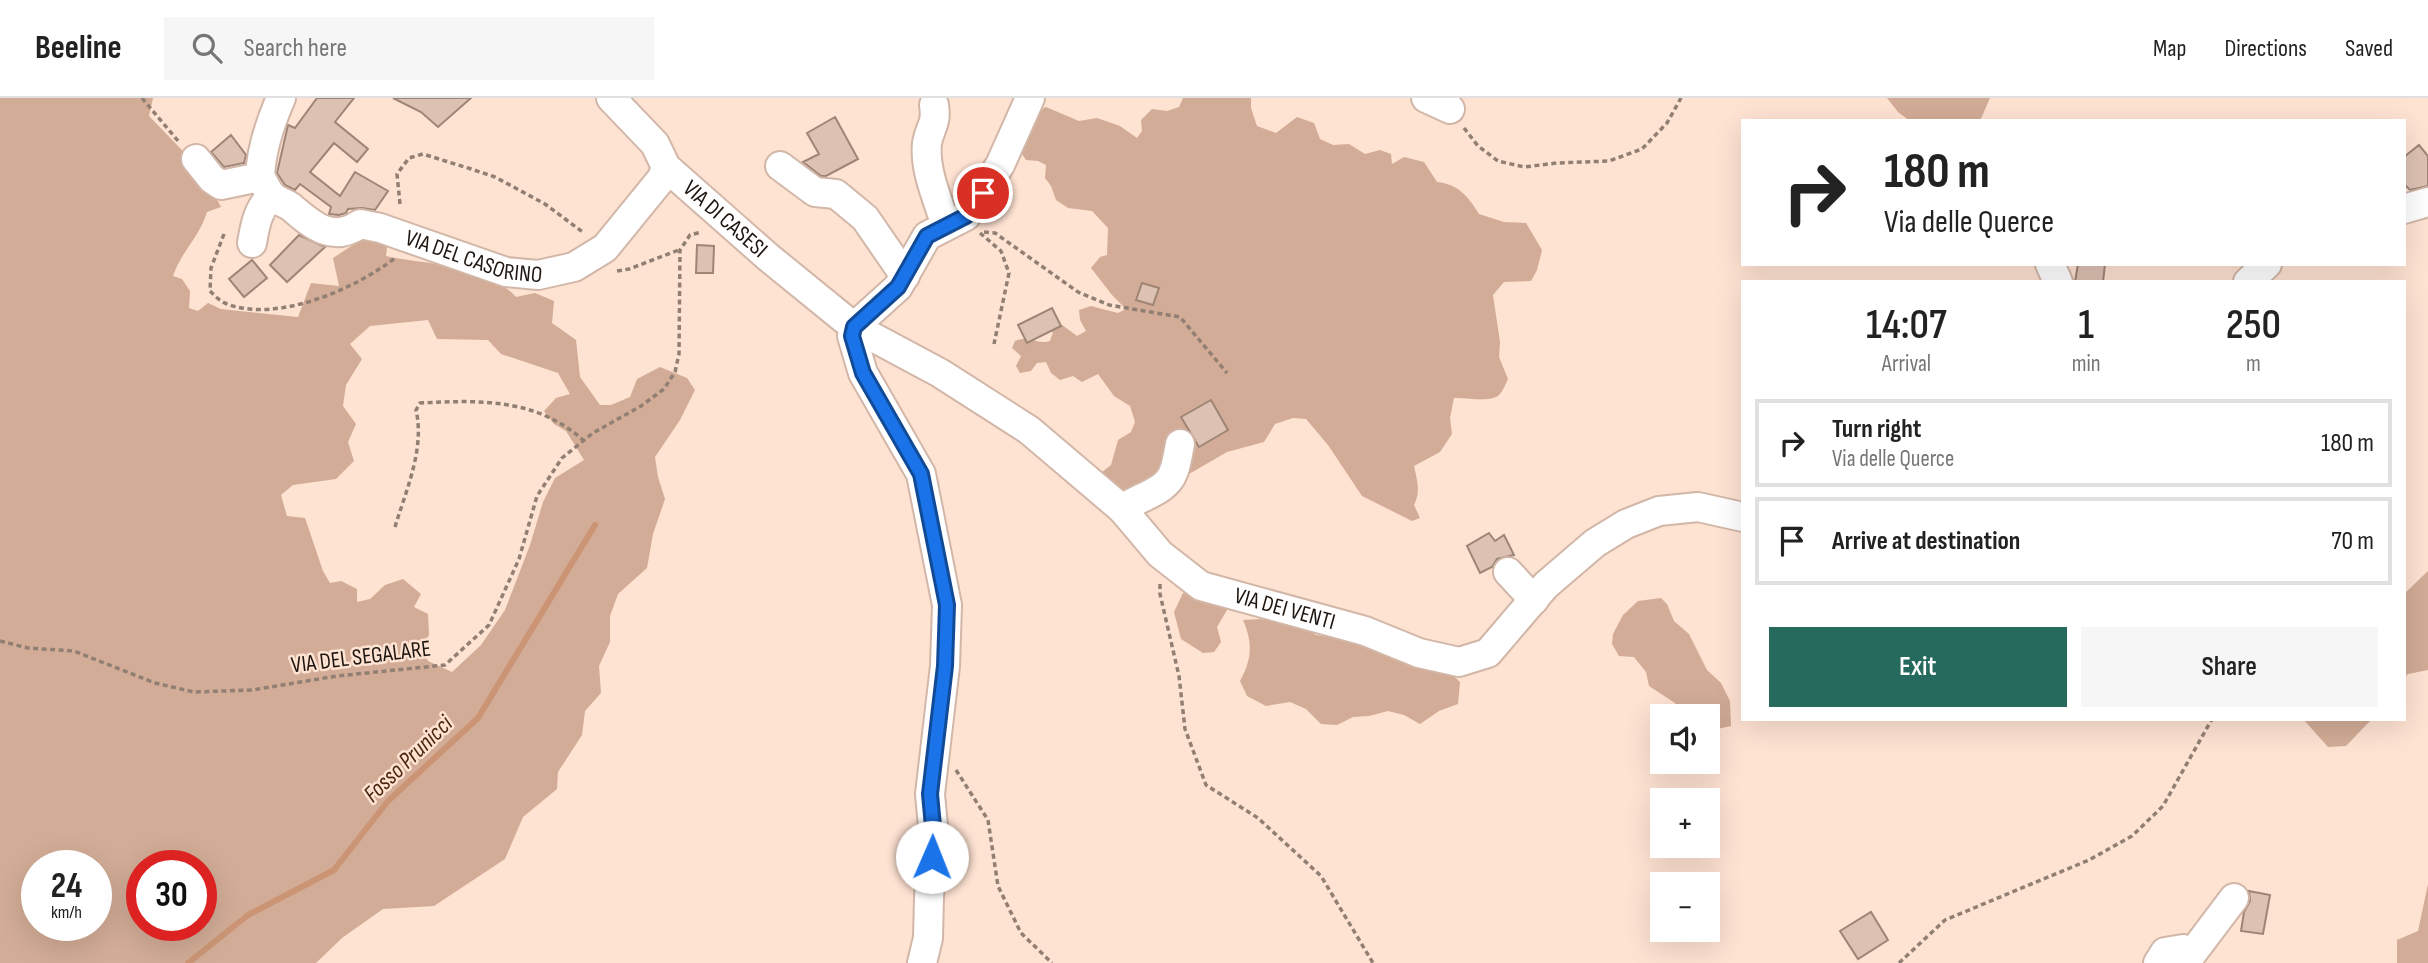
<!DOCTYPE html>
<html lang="en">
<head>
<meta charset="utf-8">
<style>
  body { margin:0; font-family:"Sofia Sans Condensed",sans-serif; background:#f6f6f6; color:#222; height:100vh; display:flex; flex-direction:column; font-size:26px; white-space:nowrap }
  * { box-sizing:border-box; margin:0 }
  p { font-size:23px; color:#767676 }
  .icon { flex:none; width:38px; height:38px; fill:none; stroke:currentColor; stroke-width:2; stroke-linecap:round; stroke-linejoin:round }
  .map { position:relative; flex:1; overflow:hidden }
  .side { position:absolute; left:1741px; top:182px; width:665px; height:441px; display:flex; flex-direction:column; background:#fff; border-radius:0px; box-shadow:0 7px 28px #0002 }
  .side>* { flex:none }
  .banner { position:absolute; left:1741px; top:21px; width:665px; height:147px; border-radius:0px; box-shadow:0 7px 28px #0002; background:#fff; color:#222; overflow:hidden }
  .controls { position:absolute; left:1650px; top:606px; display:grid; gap:14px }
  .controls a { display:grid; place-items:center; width:70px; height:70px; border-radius:0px; background:#fff; box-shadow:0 7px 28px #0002; font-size:35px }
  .speed { position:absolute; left:21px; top:752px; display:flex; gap:14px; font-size:35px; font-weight:700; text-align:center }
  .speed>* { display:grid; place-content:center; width:91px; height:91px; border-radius:50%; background:#fff; box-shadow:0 7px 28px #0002; line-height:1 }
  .speed small { font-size:18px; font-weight:400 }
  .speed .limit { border:10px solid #d22; background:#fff; color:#111 }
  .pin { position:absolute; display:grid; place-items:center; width:60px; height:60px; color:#fff; margin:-30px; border:4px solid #fff; border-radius:50%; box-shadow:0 2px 7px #0007 }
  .me { position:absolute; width:77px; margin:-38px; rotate:1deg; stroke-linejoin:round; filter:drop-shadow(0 0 5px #0008) }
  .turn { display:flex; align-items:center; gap:24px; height:147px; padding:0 28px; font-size:32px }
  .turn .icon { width:91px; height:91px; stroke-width:2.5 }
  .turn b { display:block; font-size:49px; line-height:60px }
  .eta { display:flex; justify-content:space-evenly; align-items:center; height:119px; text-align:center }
  .eta b { font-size:42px; font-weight:600; line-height:49px }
  .action { display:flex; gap:14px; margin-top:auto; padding:14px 28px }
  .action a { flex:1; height:80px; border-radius:0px; background:#266a5d; color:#fff; font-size:28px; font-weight:600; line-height:80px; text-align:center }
  .action a+a { background:#f6f6f6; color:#222 }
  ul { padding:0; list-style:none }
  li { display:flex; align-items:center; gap:21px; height:88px; margin:0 14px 10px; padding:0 14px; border:4px solid #e0e0e0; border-radius:0px }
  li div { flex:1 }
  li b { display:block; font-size:26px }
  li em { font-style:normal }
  header { display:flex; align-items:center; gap:42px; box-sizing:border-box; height:98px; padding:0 35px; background:#fff; border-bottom:2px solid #e0e0e0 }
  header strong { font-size:33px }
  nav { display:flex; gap:38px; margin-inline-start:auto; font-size:24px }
  .search { width:490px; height:63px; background:#f6f6f6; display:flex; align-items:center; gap:18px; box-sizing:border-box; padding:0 24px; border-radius:0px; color:#767676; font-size:26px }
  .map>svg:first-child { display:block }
  .green { fill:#d2ac96; fill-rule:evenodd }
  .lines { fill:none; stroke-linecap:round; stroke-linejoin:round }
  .stream { stroke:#cb9575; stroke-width:6 }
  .building { fill:#ddc2b3; stroke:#9e8576; stroke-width:2 }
  .minor-casing { stroke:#d2b7a8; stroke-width:32 }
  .path { stroke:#927f74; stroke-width:3.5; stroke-dasharray:5 3.5; stroke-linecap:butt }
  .minor { stroke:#fff; stroke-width:28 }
  .route-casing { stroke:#114b97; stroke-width:18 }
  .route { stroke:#1a73e8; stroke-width:12 }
  .labels { text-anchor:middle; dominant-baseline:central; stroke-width:5; stroke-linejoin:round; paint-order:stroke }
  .street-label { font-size:23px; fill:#1f1610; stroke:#fee2d2 }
  .water-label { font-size:24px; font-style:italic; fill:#4c270f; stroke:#fee2d2 }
</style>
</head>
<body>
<header>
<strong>Beeline</strong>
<div class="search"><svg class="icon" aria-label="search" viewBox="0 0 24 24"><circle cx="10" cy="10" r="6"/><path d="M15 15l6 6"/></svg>Search here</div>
<nav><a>Map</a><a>Directions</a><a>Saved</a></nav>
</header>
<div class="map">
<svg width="2428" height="865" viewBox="0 0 2428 865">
  <rect width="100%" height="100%" fill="#fee2d2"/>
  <path class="green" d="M0,0H153L149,18L203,74L221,109L207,114C200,138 181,154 173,178L182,181L190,193L189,210L198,213L208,205L221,211L298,219L311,185L339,188L333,160L376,132L388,141L386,158C431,168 483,164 516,199L535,195L554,203L552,225L576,242L580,279L600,307H611L630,299L637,281L660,269L687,280L695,292L680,322L655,359L658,379L665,401L653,436L647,470L618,496L610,518V544L599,568L601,595L585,613L582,637L558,674L557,691L523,719L505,761L434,808L383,811L342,840L316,865H0ZM428,222L437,241L488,242L501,256L558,275L570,296L556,300L544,313L554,326L566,333L584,362L555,380L543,404L530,447L505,512L481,547L452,574L428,563L421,549L429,537L428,516L414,509L421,496L403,481L385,487L370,501L357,504V491L341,483L330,485L323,473L305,420L287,418L281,397L293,387L336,381L354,363L348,344L356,326L343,308L346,287L362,261L350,246L370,228ZM37,768H96V828H37ZM142,768H201V828H142Z
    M1183,0H1251V10L1257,28L1276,35L1297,19L1314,25L1320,41L1333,47L1349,46L1365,56L1380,52L1391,56L1392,66L1404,59L1424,64L1437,84C1458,86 1468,98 1479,116L1504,124L1526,125L1542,152L1537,172L1531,183L1504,184L1493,197L1500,244L1499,259L1508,281C1506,285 1503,293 1499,297C1491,305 1466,299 1454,300L1450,320L1452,336L1440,354L1414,368C1417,382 1421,394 1414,407L1420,420L1412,423L1362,398L1328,347L1306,321L1293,320L1275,326L1264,344L1227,354L1189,376L1159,400L1117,394L1102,386L1101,375L1111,367L1118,342L1131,334L1135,324L1130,308L1114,298L1098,276L1082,284L1073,278L1060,282L1051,275L1046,264L1037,265L1031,273L1020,275L1016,268L1021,258L1012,250L1015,243C1032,237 1035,247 1050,243L1053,234L1045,231L1054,221L1077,238L1086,233L1080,222L1079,212L1091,208L1118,215L1126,211L1112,197L1091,170L1100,159L1107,157L1108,130L1092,113L1068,110L1056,102L1051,88L1045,80L1046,67L1038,63L1026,62L1020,53L1031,17L1046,9L1079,23L1097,20L1120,28L1137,40L1142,33L1141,22L1152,11L1167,13L1179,9Z
    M1887,0H1990L1980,23H1910L1898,14Z
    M2428,473V572L2408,576L2405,579V495Z
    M1183,495L1223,504L1227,512L1217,529L1221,544L1214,554L1203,555L1181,541L1174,514Z
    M1661,500L1667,506L1674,523L1689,536L1707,572L1721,585L1730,603L1731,628L1708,633V618H1680L1675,605L1649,588L1646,574L1634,559L1619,558L1612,546L1613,536L1623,517L1638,503Z
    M1261,521L1300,528L1316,537L1354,542L1451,575L1460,584L1458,606L1439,613L1420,626L1404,617L1388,613L1369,618L1353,619L1337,627L1321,626L1306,611L1290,604L1266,608L1247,598L1240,583C1252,561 1253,545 1243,522Z
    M2303,621H2372L2346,648L2328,649Z
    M2428,786V865H2397V842L2418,833Z"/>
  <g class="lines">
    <path class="stream" d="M188,865L248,817L334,772L388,703L478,620L595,427"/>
  </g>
  <path class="building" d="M317,0H354L335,24L368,51L357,64L334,45L310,74L340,98L355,74L388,93L375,112L362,110L348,111L346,115L339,117L329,116L331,109L300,86L295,92L285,87L277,75L288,27L295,30Z
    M393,0H471L438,29L421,14Z
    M835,19L858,61L826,78H821L803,64L819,56L807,35Z
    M231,37L246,57L244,65L224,69L211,54Z
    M2419,47L2428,58V88L2410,92L2404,86V59Z
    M299,137L325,149L287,184L270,167Z
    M697,147L714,148L713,175H696Z
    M252,162L267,180L244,199L229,181Z
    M2078,166H2105L2103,184H2075Z
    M1142,185L1159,190L1153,207L1136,202Z
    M1052,210L1061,228L1027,245L1018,227Z
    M1211,302L1228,332L1199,349L1181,319Z
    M1489,435L1495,443L1504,437L1514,457L1497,461L1492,469L1480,475L1467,448Z
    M2249,793L2270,797L2263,836L2241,833L2244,814L2250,803Z
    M1871,814L1888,842L1858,861L1840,833Z"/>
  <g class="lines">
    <g class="minor-casing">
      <g id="minor">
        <path id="s1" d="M611,0L655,46L666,69L768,159L854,229L940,275L1029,332L1122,411L1160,456L1201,488L1365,533L1419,555L1459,564L1488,555L1546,487L1595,445L1626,426L1659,413L1698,409L1743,419"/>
        <path d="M1426,0L1450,11"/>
        <path d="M934,7C937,27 930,28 927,45C924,72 938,102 946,128"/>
        <path d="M196,61L212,81L221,87L260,79"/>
        <path d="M780,68L815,94L836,96L865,120L905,178"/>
        <path id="s2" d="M260,79C264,84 267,93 272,98C277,103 286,105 291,109C313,128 333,145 360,126L380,130L506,174L538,177L574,169L605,150L662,80L666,69"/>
        <path d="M260,79C261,52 270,25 281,0"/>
        <path d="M2404,111L2428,104"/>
        <path d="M252,145C255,127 258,110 272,98"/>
        <path d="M2050,166L2058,184"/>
        <path d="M2248,184L2267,166"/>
        <path d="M854,229L852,238L863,275L921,376L947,507L945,568L930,696L934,739L929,799L928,840L922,865"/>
        <path d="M854,229L898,189L927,138L966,118L1000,67L1030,0"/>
        <path d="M1122,411C1138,399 1166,394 1173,375C1177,366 1178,355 1180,346"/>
        <path d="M1508,474L1534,502"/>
        <path d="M2158,865L2165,854L2183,851L2192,855"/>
        <path d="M2185,865L2234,800"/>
      </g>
    </g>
    <path class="path" d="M142,0L179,44
      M1464,30L1478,48L1498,63L1524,69L1557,65L1609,63L1642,51L1667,25L1681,0
      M400,106L397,76L409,60L423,56L471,71L495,79L545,106L584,135
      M984,134L995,135L1078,194L1109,207L1180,219L1227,275
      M980,135L1001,153L1009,175L994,246
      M224,136L211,170L210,193C215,198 221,204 227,206C278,225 355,191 395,160
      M617,173L629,171L679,152
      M395,429C406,392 425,351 416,312L420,305C480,302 536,300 583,342
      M1160,486V496L1179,578L1185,631L1206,687L1258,720L1321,778L1373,865
      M0,543L28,550L74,553L155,585L194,594L252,592L337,578L445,567L489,527L519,461L537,398L562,360L593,335L641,308L664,291L675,274L679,256L680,152L690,137L702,134
      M956,672L988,722L998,788L1021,835L1052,865
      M1899,865L1945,822L2089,762L2132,738L2163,708L2212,621"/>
    <use href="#minor" class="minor"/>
  </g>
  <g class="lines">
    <g class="route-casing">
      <path id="route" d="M932,759L934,739L930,696L945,568L947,507L921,376L863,275L852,238L854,229L898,189L927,138L966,118L983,95"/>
    </g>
    <use href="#route" class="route"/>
  </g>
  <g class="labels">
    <g class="street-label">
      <text stroke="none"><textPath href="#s1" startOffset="168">VIA DI CASESI</textPath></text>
      <text stroke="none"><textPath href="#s2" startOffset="242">VIA DEL CASORINO</textPath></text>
      <text stroke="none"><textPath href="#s1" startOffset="859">VIA DEI VENTI</textPath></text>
      <text transform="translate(361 559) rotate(-7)">VIA DEL SEGALARE</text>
    </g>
    <g class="water-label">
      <text transform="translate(408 661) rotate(-44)">Fosso Prunicci</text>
    </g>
  </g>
</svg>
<div class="controls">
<a><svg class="icon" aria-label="sound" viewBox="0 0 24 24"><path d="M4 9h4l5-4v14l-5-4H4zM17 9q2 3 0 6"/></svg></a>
<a>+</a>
<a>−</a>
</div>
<div class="speed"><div>24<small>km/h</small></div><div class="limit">30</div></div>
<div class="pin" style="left:983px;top:95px;background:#d93025"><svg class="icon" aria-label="arrive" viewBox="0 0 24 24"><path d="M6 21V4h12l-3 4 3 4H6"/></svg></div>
<svg class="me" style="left:932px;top:759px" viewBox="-20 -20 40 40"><circle r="19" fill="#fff"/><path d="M0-13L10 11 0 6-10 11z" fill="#1a73e8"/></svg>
<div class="banner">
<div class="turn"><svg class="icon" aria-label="right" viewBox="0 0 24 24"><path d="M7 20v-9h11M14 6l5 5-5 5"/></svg><div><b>180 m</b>Via delle Querce</div></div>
</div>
<section class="side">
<div class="eta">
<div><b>14:07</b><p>Arrival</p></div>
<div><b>1</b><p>min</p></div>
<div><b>250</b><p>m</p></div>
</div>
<ul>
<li><svg class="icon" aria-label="right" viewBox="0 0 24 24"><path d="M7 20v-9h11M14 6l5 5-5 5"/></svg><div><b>Turn right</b><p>Via delle Querce</p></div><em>180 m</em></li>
<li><svg class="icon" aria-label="arrive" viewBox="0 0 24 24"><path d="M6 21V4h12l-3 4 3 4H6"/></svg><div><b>Arrive at destination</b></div><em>70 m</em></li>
</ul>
<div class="action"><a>Exit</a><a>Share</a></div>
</section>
</div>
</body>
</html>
